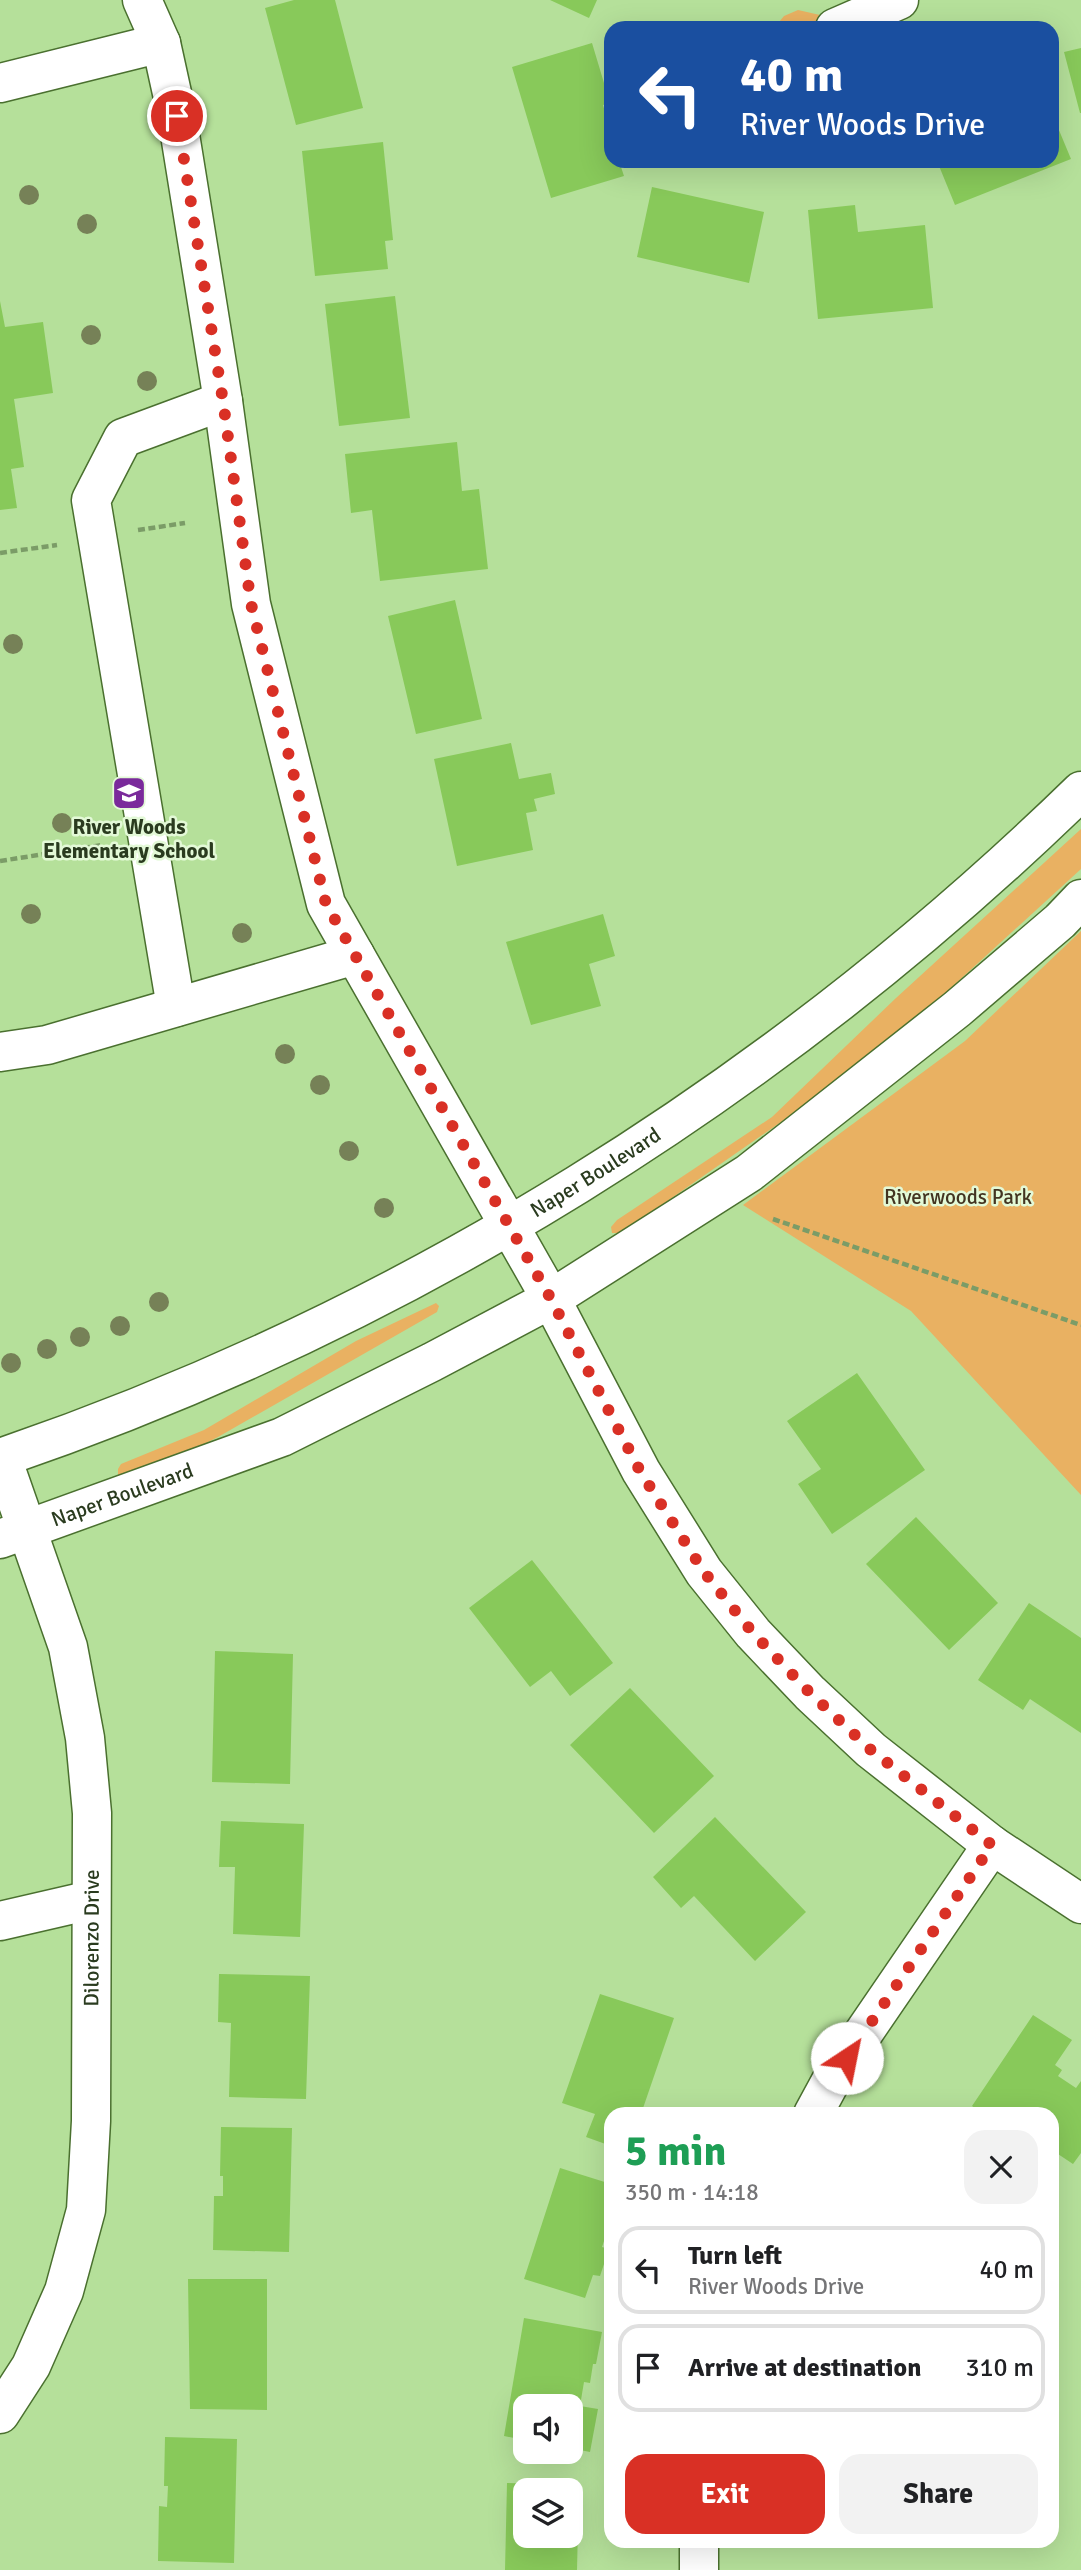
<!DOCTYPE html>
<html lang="en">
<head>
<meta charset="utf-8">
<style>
  body { margin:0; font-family:Signika,sans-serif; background:#f2f2f2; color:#202124; height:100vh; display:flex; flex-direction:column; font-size:26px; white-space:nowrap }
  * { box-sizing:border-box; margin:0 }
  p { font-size:23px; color:#757577 }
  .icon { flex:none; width:38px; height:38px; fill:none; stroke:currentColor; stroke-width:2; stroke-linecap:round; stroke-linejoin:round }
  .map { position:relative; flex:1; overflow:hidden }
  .drawer { position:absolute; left:604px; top:2107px; width:455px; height:441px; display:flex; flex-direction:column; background:#fff; border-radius:21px; box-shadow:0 7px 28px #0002 }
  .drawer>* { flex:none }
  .guide { position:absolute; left:604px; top:21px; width:455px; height:147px; border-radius:21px; box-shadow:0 7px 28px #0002; background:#1a4fa0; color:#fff; overflow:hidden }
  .fabs { position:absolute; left:513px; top:2394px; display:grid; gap:14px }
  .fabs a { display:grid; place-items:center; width:70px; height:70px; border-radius:14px; background:#fff; box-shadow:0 7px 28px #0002; font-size:35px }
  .pin { position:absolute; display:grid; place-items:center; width:60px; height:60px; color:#fff; margin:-30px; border:4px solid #fff; border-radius:50%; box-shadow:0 2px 7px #0007 }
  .me { position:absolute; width:77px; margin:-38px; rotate:34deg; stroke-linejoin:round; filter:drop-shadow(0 0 5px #0008) }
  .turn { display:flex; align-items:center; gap:24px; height:147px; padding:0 21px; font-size:32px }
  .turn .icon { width:91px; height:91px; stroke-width:2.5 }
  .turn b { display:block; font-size:49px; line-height:60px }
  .round { display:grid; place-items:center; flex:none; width:74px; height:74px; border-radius:21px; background:#f2f2f2 }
  .headline { display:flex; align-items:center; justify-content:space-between; height:119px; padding:0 21px }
  h1 { font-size:42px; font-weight:700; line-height:52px; color:#1e9e55 }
  .button { display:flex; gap:14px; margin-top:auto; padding:14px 21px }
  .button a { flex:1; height:80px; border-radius:21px; background:#d93025; color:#fff; font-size:28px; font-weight:700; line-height:80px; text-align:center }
  .button a+a { background:#f2f2f2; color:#202124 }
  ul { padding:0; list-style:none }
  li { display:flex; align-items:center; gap:21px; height:88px; margin:0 14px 10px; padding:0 7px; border:4px solid #e0e0e0; border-radius:21px }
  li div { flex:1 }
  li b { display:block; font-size:26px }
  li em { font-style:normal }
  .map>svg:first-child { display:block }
  .green { fill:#e9b162 }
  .building { fill:#88c95a; fill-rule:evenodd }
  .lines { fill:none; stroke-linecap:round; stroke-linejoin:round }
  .minor-casing { stroke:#4a702f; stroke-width:41 }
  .major-casing { stroke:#4a702f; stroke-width:41 }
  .path { stroke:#7b9c67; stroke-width:4.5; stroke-dasharray:7 3.5; stroke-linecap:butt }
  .minor { stroke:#fff; stroke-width:38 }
  .major { stroke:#fff; stroke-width:38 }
  .tree { fill:#768157 }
  .route { stroke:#d93025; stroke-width:12; stroke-dasharray:0 21.6 }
  .labels { text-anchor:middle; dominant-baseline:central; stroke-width:5; stroke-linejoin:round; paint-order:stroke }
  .poi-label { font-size:21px; font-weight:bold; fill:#2a3b1f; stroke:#e3f9d7 }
  .street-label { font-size:21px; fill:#2a3b1f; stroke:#e3f9d7 }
  .park-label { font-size:21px; fill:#433421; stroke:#e3f9d7 }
</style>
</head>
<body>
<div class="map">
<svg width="1081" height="2570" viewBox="0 0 1081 2570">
  <rect width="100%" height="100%" fill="#b5e09a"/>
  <path class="green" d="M798,10L820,15L830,28H774L784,16Z
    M1081,829V869L930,1007L804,1106L633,1225L620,1233H612L611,1227L617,1220L772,1117L896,998Z
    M1081,931V1495L911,1311L743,1205L965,1041Z
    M436,1303L439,1306L437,1312L218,1437L190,1451L125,1477L118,1475V1469L121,1464L204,1430L356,1341Z"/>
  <path class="building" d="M294,0H335L363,108L296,125L265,8Z
    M550,0H597L589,18Z
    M592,43L610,103L603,105L611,132V161H619L624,176L551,198L512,67Z
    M1081,48V113H1080L1064,52Z
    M1056,123L1071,159L955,205L937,161H1052V125Z
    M383,142L393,240L385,241L388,269L315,276L302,151Z
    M652,187L764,212L749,283L637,257Z
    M855,205L858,232L925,225L933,308L818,319L808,210Z
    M395,296L410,418L339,426L325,304Z
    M0,301L5,327L43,322L53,393L14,399L24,467L11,469L17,508L0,510Z
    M457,442L462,491L479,489L488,569L380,581L372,510L351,513L345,454Z
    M455,600L482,719L416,734L388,616Z
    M511,743L519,779L551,773L555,794L534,799L537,811L526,813L533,850L457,866L434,759Z
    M603,914L615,956L589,964L601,1006L531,1025L506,942Z
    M857,1373L925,1470L832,1534L798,1484L821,1469L787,1421Z
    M916,1517L998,1603L949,1650L866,1564Z
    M532,1560L613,1663L570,1696L551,1671L530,1687L469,1608Z
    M1029,1603L1081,1638V1733L1030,1699L1023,1710L978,1680Z
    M215,1651L293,1654L290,1784L212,1782Z
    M630,1688L714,1776L654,1833L570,1745Z
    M715,1817L806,1912L755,1961L694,1896L681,1908L653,1877Z
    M221,1821L304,1824L300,1937L233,1934L235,1867H219Z
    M219,1974L310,1976L306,2099L229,2097L231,2023L218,2022Z
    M600,1994L674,2018L641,2114H611V2146L586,2137L595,2114L562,2103Z
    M1033,2015L1072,2040L1055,2065L1062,2070L1058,2076L1076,2088L1081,2081V2153L1073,2164L1052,2150V2114H983L972,2106Z
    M221,2127L292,2128L289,2252L213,2250L214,2196H223V2176H220Z
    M560,2168L611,2184V2226H609L602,2247L609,2249L600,2276L593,2275L585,2298L524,2279Z
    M188,2279H267V2410L190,2409Z
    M524,2318L602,2332L596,2364H593L590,2383L584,2382L580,2406L598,2409L590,2452L570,2448V2406H525V2440L504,2436Z
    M165,2437L237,2439L234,2563L158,2561L159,2506L167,2507L168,2486H164Z
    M507,2483L579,2485L577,2570H505ZM525,2490H570V2536H525Z"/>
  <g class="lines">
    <g class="minor-casing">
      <g id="minor">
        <path d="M142,0L161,43L177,116L223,401L251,604L326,904L551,1299L641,1471L704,1572L753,1633L810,1693L871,1750L992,1845L1081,1904"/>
        <path d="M835,28L899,0"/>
        <path d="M0,83L161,43"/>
        <path d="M176,1007L91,500L123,438L223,401"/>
        <path d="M0,1052L47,1045L355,955"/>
        <path d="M0,1921L91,1900"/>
        <path d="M813,2114L832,2079L992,1845"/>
        <path id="s1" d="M0,2414L31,2366L64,2291L86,2210L91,2121L92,1813L85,1738L68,1647L2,1458"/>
        <path d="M699,2570V2541"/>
      </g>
    </g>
    <g class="major-casing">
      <g id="major">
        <path id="s2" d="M0,1458C405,1320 775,1089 1081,791"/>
        <path id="s3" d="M0,1539L282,1437L432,1362L551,1299L749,1173L957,1009L1060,921L1081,899"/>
      </g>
    </g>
    <path class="path" d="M138,530L185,523
      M0,553L57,545
      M0,861L102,845
      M773,1219L1081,1325"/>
    <use href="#minor" class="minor"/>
    <use href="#major" class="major"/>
  </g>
  <g class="tree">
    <circle cx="29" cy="195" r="10"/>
    <circle cx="87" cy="224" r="10"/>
    <circle cx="91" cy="335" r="10"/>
    <circle cx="147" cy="381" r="10"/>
    <circle cx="13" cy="644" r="10"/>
    <circle cx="62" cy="823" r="10"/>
    <circle cx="31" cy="914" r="10"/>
    <circle cx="242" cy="933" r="10"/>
    <circle cx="285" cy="1054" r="10"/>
    <circle cx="320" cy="1085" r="10"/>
    <circle cx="349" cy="1151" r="10"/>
    <circle cx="384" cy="1208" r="10"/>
    <circle cx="159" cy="1302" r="10"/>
    <circle cx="120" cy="1326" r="10"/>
    <circle cx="80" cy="1337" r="10"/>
    <circle cx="47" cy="1349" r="10"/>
    <circle cx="11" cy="1363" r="10"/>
  </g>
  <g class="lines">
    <path class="route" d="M177,116L223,401L251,604L326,904L551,1299L640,1471L704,1572L753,1633L810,1693L871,1750L992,1845L847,2058"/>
  </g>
  <defs>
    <g id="school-square" transform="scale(1.75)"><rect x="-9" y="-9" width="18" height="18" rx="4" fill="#7a2a9b" stroke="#e3f9d7"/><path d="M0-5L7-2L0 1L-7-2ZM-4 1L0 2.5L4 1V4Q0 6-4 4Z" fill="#fff"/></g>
  </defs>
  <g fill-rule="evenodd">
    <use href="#school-square" x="129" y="793"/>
  </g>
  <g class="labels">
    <g class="poi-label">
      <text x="129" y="827">River Woods<tspan x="129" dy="24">Elementary School</tspan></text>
    </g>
    <g class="street-label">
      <text stroke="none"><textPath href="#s2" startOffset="662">Naper Boulevard</textPath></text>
      <text stroke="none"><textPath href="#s3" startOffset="130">Naper Boulevard</textPath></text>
      <text stroke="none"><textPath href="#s1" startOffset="495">Dilorenzo Drive</textPath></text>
    </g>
    <g class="park-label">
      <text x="958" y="1197">Riverwoods Park</text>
    </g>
  </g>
</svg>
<div class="fabs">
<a><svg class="icon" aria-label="sound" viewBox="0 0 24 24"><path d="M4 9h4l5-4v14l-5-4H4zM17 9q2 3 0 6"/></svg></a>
<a><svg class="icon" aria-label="layers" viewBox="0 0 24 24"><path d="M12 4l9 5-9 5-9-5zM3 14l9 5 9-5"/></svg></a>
</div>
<div class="pin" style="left:177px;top:116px;background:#d93025"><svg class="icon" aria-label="arrive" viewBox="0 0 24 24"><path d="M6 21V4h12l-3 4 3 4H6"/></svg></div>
<svg class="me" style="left:847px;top:2058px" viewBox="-20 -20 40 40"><circle r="19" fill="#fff"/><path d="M0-13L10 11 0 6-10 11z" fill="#d93025"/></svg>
<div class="guide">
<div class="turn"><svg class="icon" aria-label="left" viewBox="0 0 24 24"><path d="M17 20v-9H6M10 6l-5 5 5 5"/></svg><div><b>40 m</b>River Woods Drive</div></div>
</div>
<section class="drawer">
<div class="headline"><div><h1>5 min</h1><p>350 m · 14:18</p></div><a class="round"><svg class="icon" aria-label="close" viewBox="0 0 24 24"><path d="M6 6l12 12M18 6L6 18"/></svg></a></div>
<ul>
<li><svg class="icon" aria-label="left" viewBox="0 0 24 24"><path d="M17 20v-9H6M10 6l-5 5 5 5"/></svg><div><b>Turn left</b><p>River Woods Drive</p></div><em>40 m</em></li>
<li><svg class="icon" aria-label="arrive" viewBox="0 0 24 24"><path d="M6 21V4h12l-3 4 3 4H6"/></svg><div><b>Arrive at destination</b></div><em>310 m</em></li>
</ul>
<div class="button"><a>Exit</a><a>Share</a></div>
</section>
</div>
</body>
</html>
